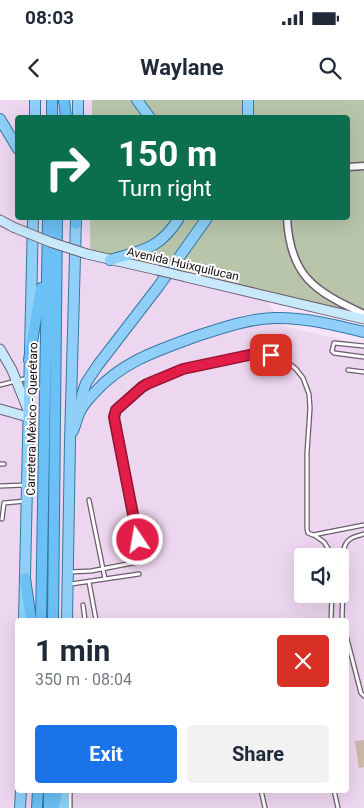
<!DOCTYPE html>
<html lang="en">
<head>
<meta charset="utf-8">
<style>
  body { margin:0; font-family:Roboto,sans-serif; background:#f2f2f3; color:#1f2937; height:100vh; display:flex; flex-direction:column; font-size:19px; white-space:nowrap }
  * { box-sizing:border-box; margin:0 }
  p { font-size:16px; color:#747a83 }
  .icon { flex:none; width:28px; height:28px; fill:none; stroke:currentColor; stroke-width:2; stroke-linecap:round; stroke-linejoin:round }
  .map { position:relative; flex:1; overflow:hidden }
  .sheet { position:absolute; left:15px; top:518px; width:334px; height:175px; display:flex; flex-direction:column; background:#fff; border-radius:5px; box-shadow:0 5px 20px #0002 }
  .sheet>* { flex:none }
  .top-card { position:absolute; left:15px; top:15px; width:335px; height:105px; border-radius:5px; box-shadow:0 5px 20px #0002; background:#0b6e4f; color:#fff; overflow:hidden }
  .fabs { position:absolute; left:294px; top:448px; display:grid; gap:10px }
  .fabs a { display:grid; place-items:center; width:55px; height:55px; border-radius:5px; background:#fff; box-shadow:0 5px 20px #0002; font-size:25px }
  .pin { position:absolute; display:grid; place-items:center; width:42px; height:42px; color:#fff; margin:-21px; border-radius:10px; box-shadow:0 2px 8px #0006 }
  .me { position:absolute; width:55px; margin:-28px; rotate:348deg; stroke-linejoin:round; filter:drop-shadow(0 0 4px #0008) }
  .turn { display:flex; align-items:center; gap:18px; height:105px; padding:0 20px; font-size:22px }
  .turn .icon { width:65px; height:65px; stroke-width:2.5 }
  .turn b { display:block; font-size:35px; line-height:42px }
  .round { display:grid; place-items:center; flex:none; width:52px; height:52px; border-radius:5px; background:#f2f2f3 }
  .head { display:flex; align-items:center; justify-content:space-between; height:85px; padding:0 20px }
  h1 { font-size:30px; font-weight:700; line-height:38px }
  .primary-button { display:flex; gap:10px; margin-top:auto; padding:10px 20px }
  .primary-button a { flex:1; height:58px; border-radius:5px; background:#1a73e8; color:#fff; font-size:20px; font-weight:700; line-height:58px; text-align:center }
  .primary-button a+a { background:#f2f2f3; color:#1f2937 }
  .status { display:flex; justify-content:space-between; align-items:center; height:35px; padding:0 25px; background:#fff; direction:ltr }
  .status svg { height:14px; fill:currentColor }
  header { display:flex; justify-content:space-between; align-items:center; height:65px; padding:0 20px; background:#fff; font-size:22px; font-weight:700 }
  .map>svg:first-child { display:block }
  .built { fill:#edd6ef; fill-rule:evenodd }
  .green { fill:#b8c5aa }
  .building { fill:#ccbaaa }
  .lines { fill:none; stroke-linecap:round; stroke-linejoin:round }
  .service-casing { stroke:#6c5d6d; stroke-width:5.5 }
  .minor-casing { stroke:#6c5d6d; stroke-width:9 }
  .secondary-casing { stroke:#6c5d6d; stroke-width:11 }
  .primary-casing { stroke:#3478a5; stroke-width:12 }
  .trunk-casing { stroke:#3478a5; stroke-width:12 }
  .service { stroke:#fff; stroke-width:3 }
  .minor { stroke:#fff; stroke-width:6 }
  .secondary { stroke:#c8e8fc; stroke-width:9 }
  .primary { stroke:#90d0f8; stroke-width:10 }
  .trunk { stroke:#6bc0f6; stroke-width:10 }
  .secondary-bridge-casing { stroke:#6c5d6d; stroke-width:11; stroke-linecap:butt }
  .secondary-bridge { stroke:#c8e8fc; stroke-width:9 }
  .route-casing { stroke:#92132f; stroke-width:12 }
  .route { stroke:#e11d48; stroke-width:9 }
  .labels { text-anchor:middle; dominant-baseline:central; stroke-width:4; stroke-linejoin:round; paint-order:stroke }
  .street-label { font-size:12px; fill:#120d13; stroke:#fff }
</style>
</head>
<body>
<div class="status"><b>08:03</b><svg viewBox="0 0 49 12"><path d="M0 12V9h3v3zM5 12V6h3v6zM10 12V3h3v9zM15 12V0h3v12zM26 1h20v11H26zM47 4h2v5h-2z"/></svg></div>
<header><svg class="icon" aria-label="back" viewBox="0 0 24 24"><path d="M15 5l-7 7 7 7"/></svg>Waylane<svg class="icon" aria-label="search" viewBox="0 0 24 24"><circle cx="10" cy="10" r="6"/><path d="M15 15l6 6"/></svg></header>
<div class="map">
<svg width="364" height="708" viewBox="0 0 364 708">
  <rect width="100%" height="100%" fill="#f6e5f8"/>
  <path class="built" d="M0,0H143L154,17L18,18V118H216L283,226L364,245V708H0ZM302,456H340V494H302ZM18,520H346V690H18Z"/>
  <path class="green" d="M92,0H364V223L90,151V118H348V18L92,17Z"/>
  <path class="building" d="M364,640V667L359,668L355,641Z"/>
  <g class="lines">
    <g class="service-casing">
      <path id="service" d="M364,246L334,243L332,251L334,253L364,257
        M348,270L364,272
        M0,285L28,278
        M0,364H4
        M0,386L26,385
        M89,400L105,479
        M2,419L4,403L26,401
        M314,435L324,442L333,456
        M69,472L91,471L138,462L140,461L142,458L115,317L116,310L147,283L183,269L254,254L271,255L285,260L296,269L303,278L309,294L310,308L307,353V429L308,433L313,435L364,425
        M89,482L96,520
        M71,484L139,474
        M83,505L85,520
        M331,520L332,494
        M342,520L344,449C346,438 354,437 364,434
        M346,535L361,593L364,596
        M70,690V708
        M261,690L265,708
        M334,690L338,708"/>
    </g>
    <g class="minor-casing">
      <path id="minor" d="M348,67L364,66
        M287,118C290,176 314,191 364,214"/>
    </g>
    <g class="secondary-casing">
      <path id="secondary" d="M0,120L13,127
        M87,154L157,170
        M186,177L364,219
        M0,249L12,270L28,310
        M0,309L28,317"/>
    </g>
    <g class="primary-casing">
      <path id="primary" d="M137,0L150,18
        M248,0V18
        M35,18V0
        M78,18V0
        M0,19L18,49
        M110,160C143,150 160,149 179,118
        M80,310L82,295L86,283L98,265L158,187L207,118
        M73,331C76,324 77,316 81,310C84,303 90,298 95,292C123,261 159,250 197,236C222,228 247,219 274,218C304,217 335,225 364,232
        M24,520L33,118
        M67,520L70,342L76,118
        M20,708L21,690
        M64,708V690"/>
    </g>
    <g class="trunk-casing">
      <path id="trunk" d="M64,0L66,18
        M52,18V0
        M76,118V124
        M29,260L41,188
        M25,478L31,520
        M41,520L48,118
        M53,520L57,118
        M49,707V690
        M37,708L38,690
        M54,708L57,690"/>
    </g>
    <use href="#service" class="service"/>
    <use href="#minor" class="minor"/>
    <use href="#secondary" class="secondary"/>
    <use href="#primary" class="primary"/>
    <use href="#trunk" class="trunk"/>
    <g class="secondary-bridge-casing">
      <path id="secondary-bridge" d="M13,127L50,142L87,154
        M157,170L186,177"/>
    </g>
    <use href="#secondary-bridge" class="secondary-bridge"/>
  </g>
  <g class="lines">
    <g class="route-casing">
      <path id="route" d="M138,440L114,317L116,310L142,287L147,284L183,269L254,254L271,255"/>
    </g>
    <use href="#route" class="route"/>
  </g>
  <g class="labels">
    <g class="street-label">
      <text transform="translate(183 164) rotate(13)">Avenida Huixquilucan</text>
      <text transform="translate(32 319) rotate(-89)">Carretera México - Querétaro</text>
    </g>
  </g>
</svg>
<div class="fabs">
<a><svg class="icon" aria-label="sound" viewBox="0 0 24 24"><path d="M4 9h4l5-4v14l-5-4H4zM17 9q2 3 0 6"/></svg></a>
</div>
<div class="pin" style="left:271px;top:255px;background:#d93025"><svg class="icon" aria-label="arrive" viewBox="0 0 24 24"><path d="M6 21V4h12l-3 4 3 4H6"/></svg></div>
<svg class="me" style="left:138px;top:440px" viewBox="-20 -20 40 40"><circle r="17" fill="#e11d48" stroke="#fff" stroke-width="3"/><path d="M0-11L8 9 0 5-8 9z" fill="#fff"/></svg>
<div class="top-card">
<div class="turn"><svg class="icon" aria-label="right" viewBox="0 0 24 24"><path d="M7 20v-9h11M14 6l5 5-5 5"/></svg><div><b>150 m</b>Turn right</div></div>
</div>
<section class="sheet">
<div class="head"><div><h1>1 min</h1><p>350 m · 08:04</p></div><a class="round" style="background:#d93025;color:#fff"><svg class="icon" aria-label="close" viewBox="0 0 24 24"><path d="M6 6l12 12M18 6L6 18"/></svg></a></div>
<div class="primary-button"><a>Exit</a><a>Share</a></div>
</section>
</div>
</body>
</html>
